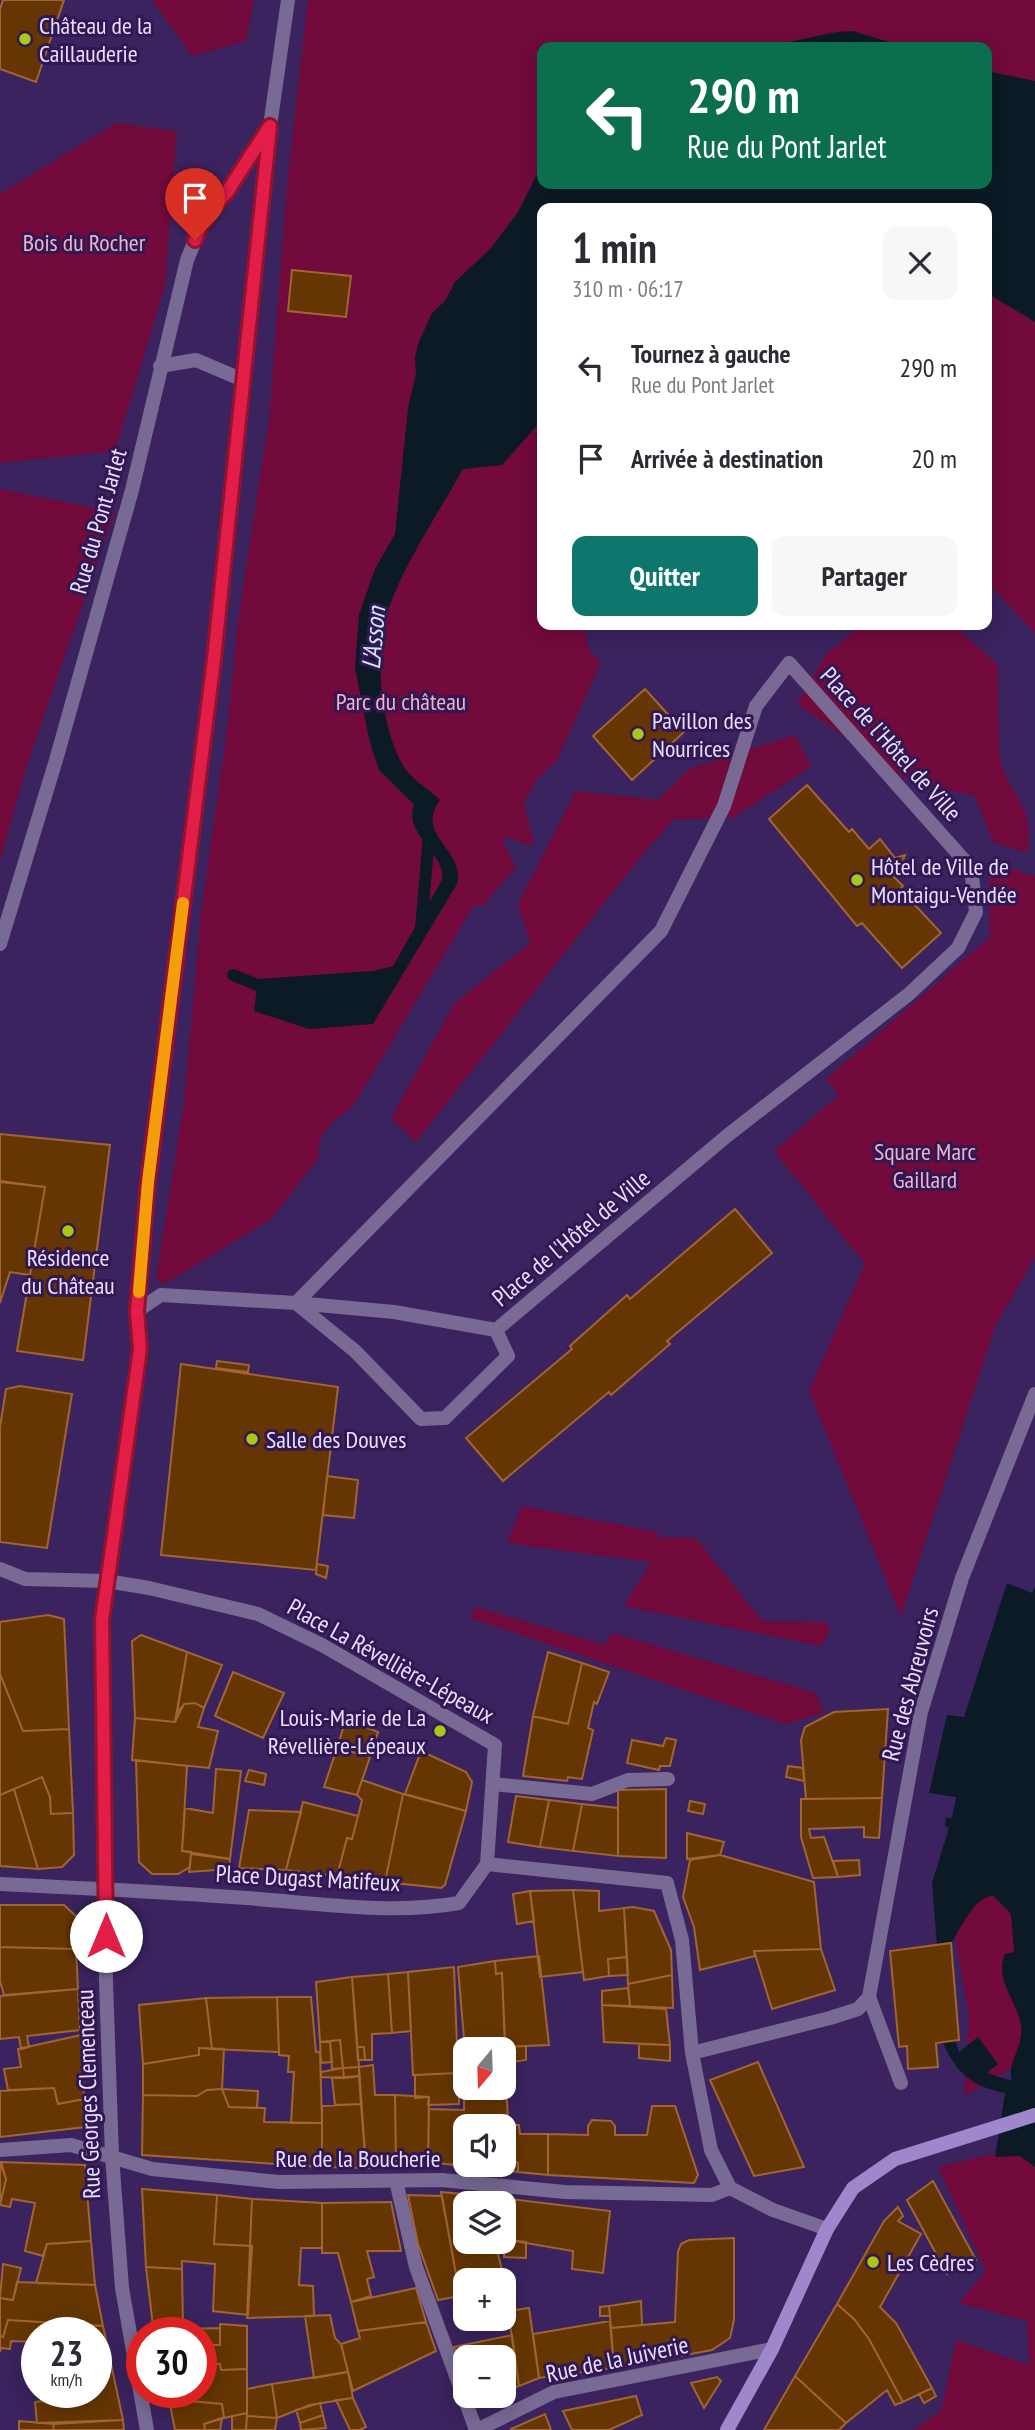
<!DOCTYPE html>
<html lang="fr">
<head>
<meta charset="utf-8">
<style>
  body { margin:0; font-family:"PT Sans Narrow",sans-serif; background:#f7f7f7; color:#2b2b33; height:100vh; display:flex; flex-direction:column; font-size:26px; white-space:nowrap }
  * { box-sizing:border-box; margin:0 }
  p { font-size:23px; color:#7c7c81 }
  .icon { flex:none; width:38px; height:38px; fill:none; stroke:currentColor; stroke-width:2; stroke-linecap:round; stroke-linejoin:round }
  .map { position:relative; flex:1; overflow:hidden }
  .side { position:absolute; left:537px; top:203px; width:455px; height:427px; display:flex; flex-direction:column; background:#fff; border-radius:14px; box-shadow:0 4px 18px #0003 }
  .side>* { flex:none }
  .hud { position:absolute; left:537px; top:42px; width:455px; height:147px; border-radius:14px; box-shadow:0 4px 18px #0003; background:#0b6e4f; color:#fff; overflow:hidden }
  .needle { width:46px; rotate:199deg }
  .fabs { position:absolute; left:453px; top:2037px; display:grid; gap:14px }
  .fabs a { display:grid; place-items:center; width:63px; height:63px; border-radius:14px; background:#fff; box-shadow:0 4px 18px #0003; font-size:35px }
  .speed { position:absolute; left:21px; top:2317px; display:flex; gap:14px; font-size:35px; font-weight:700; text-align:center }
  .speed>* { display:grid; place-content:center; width:91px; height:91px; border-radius:50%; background:#fff; box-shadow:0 4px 18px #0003; line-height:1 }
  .speed small { font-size:18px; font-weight:400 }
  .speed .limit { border:10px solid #d22; background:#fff; color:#111 }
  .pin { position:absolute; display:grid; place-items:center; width:60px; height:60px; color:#fff; margin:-72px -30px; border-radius:50% 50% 50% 0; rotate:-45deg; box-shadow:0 0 7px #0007 }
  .pin .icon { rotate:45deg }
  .me { position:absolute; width:77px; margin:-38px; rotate:0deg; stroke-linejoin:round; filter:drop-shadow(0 0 5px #0008) }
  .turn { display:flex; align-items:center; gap:24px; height:147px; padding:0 35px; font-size:32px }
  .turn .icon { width:91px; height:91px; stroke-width:2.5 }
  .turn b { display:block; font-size:49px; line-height:60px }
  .round { display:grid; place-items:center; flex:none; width:74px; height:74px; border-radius:14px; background:#f7f7f7 }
  .headline { display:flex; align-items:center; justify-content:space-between; height:119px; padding:0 35px }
  h1 { font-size:42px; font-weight:700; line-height:52px }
  .cta { display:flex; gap:14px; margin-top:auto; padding:14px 35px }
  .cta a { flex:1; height:80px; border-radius:14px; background:#0f766e; color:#fff; font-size:28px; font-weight:700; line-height:80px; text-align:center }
  .cta a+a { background:#f7f7f7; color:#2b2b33 }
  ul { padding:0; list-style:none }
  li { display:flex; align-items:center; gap:21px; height:91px; padding:0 35px }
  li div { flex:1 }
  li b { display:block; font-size:26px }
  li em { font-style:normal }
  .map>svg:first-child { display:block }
  .green { fill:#720a3c; fill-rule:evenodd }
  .water { fill:#0b1a25 }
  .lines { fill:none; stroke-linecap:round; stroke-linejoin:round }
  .stream { stroke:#0b1a25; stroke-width:12 }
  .building { fill:#653603; stroke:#a16531; stroke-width:2; fill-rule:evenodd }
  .lane { stroke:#786a94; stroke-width:14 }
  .street { stroke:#786a94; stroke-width:14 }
  .secondary { stroke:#9e88cb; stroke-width:14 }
  .route-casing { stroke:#92132f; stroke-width:18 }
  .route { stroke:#e11d48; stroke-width:12 }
  .slow { stroke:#f59e0b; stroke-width:12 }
  .poi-dot { fill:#abc614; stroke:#311853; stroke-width:2.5 }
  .labels { text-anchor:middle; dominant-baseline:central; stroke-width:6; stroke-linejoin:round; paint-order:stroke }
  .poi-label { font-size:24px; fill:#e8dffc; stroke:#311853; text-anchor:start }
  .park-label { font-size:24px; fill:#efb4c6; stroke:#311853 }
  .street-label { font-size:24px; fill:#e8dffc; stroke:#311853 }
  .water-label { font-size:26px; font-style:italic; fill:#cfe8f9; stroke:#311853 }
</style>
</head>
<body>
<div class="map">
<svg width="1035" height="2430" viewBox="0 0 1035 2430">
  <rect width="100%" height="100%" fill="#3b235f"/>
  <path class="green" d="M152,0H254L246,41L192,56Z
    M308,0H1035V633L987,582V208H542V625H584L589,650L601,663L557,760L536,781L524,802L534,846L505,837L503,843L516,867L482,907L474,905L352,1108C334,1120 315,1134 319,1158L271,1219L165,1284L156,1279L184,1103L201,913L227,730L238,621L269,419L287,185ZM542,47H987V184H542Z
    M116,123L177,131L165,286L115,451L0,463V194Z
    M0,489L115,512L27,765L0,861Z
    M861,625H954L998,665C999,685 997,752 1002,767C1016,803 1035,808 1027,853L993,842L975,796L910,782L797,704L825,656Z
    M795,735L811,767L734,817L673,820L646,850L416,1142L391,1118L454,1004L530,943L518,904L576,791L658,800L689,769Z
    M989,861L1035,877V1257L995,1327L901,1616L809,1391L865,1264L774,1151L839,1095L826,1079L990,937Z
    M522,1506L657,1532L658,1537L696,1538L762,1621L826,1622L830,1631L821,1646L624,1606L651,1562L507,1543Z
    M476,1607L605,1645L612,1633L816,1693L824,1713L785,1724L470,1618Z
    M1008,1881L1034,2055L964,2096L969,2016L950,1911Z
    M1035,2144V2430H913L941,2411L956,2340L1029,2365L1027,2321L959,2303L986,2271L938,2167Z"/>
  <path class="water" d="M853,31L905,47H723C743,42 762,45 783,43C807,40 828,31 853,31Z
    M987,71L1035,81V322L987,293V208H542V420L502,465L463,469C440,510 402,567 388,611C373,655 381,728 404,767C412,780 429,789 440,800C414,836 466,850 457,884L373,1024L309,1029L254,1011L258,979L373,971L393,966L442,880C447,854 403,835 414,805L379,770L370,743L355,668L359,615L375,569L395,534L408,408L416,374L415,357L418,344L432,313L445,301L455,282L491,248L518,212L542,164V184H987Z
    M1007,1583L1032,1593L1035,1587V2167L1020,2156L995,2157L1005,2093C971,2086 957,2074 942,2041L955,2040L959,2052L978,2037L998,2064L987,2073L1012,2081C1006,2064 1024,2047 1021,2026C1017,2000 994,1981 1005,1954L1014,1952L1011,1914L993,1896C974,1896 961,1929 951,1943L937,1946L932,1883L949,1828L945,1826L946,1818H952L956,1797L929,1793L947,1715L964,1717Z"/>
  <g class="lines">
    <path class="stream" d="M421,929L429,836
      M233,975L272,991"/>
  </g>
  <path class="building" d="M3,0H64L36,82L0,69V9Z
    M292,270L351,276L346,317L288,311Z
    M645,689L684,732L632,780L593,736Z
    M807,785L849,832L852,829L869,849L880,839L895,858L905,855L900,867L897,866L890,873L903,886L900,889L941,933L902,968L862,923L857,926L769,819Z
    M0,1134L110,1145L83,1360L17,1351L45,1187L0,1182Z
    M0,1181L45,1187L30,1275L10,1272L0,1303Z
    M735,1209L772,1253L667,1341L670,1344L611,1395L609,1392L503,1481L466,1438L572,1349L570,1346L627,1295L630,1299Z
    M217,1361L249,1365L248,1372L216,1368Z
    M181,1364L338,1387L316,1570L161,1555Z
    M20,1386L72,1394L47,1548L0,1542V1427L6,1389Z
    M327,1476L358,1480L354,1518L323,1515Z
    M317,1564L328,1566L326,1578L316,1574Z
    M48,1615L64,1619L69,1729L23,1731L0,1674V1622Z
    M141,1635L187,1652L175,1722L135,1718L132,1641Z
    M187,1652L222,1665L204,1708L195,1703L184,1704L177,1713Z
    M548,1652L582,1663L568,1724L533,1716Z
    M582,1663L609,1672L597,1704L594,1702L588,1728L593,1730L582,1779L568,1777L567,1781L523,1776L533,1716L568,1724Z
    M233,1672L284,1693L263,1738L215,1716Z
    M0,1674L23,1731L69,1729L73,1813L51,1814L50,1797L42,1777L0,1795Z
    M195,1703L204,1708L198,1727L218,1731L209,1768L132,1760L135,1718L175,1722L184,1704Z
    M888,1709L882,1798L806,1799L801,1740L805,1727L834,1712Z
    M346,1719L378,1732L370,1757L337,1748Z
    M666,1738L676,1740L670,1766H660L659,1770L627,1763L632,1740L663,1746Z
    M337,1748L370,1757L357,1795L324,1787Z
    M421,1751L466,1772L472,1782L466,1811L405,1794Z
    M136,1760L187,1766L182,1851L191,1852L190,1867L178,1874H152L139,1862Z
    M788,1766L803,1768L804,1781L786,1777Z
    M216,1769L241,1771L230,1859L182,1851L185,1808L213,1813Z
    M249,1770L266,1774L264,1785L245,1781Z
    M42,1777L50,1797L51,1814L73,1813L74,1855L62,1867L38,1869L14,1789Z
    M362,1780L403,1794L385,1882L337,1876L347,1838L352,1839L358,1816L362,1800L357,1795Z
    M14,1789L38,1869L0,1866V1795Z
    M666,1789V1858L618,1856V1790Z
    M403,1794L466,1811L445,1885L441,1888L385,1882Z
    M516,1796L549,1800L540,1847L508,1842Z
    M882,1798L879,1838L864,1837V1827L809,1829L811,1838L824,1837L838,1877L813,1878L801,1837V1799Z
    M549,1800L582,1804L573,1851L540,1847Z
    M690,1801L705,1804L703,1814L688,1811Z
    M303,1802L358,1816L352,1839L347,1838L337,1876L286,1870Z
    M582,1804L618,1808V1856L573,1851Z
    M249,1810L301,1812L286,1870L239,1868Z
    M687,1833L724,1842L720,1855L687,1859Z
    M191,1854L230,1859L229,1869L189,1872Z
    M720,1855L814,1882L821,1949L754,1951L755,1956L700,1970L694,1927L683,1897L690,1860Z
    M859,1860L860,1875L838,1877L833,1861Z
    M573,1890L599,1891V1911L624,1908L627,1957L608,1959L609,1976L584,1980Z
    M573,1890L583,1972L540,1977L530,1891Z
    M530,1891L534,1921L517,1924L513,1894Z
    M0,1905H64L77,1917L76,1949L0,1947Z
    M633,1907L654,1911L671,1950L672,1975L628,1984L624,1908Z
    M951,1943L959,2040L936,2043L938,2067L908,2069L907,2046L899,2047L890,1951Z
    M0,1947L76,1949L78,1989L4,1995L0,1981Z
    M821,1949L835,1990L772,2009L754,1951Z
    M539,1956L549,2045L505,2047L502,1973L496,1974L495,1961Z
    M627,1957L628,1975L609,1976L608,1959Z
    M495,1961L496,1974L502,1973L505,2040L464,2039L458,1967Z
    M454,1967L458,2073L413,2075L408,1972Z
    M408,1972L411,2031L392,2033L388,1974Z
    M388,1974L392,2033L372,2034V2060H365L364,2047H357L352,1977Z
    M672,1975L673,2008L630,2006L628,1984Z
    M352,1977L359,2067L343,2068L340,2040L320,2042L316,1982Z
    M628,1988L630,2006L602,2005V1991Z
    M78,1989L80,2030L27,2036L29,2047L21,2049L19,2037L0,2039V1996Z
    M277,1997H311L316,2052H320L322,2123H291L294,2072H288L289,2056L279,2055Z
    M277,1997L279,2052L212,2049L206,1998Z
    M206,1998L212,2049L199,2048V2055L143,2064L139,2005Z
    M602,2005L666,2009L670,2045L604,2042Z
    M81,2035L84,2099L58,2104L54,2088L8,2090L4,2069L21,2067L18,2049Z
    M464,2039L505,2040V2047L526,2046V2060L505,2063L510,2158L518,2163V2172L428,2162L429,2109L464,2110ZM466,2049H504V2088H466ZM466,2126H504V2165H466Z
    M340,2040L343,2068L332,2069L330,2041Z
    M330,2041L332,2062L321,2063L320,2042Z
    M639,2044L670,2045V2061L639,2058Z
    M357,2047H364L365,2060H358Z
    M199,2048L224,2049L222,2089L207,2090L197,2096L143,2095V2064L199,2055Z
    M758,2062L804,2167L754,2176L710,2080Z
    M373,2065L375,2095H395L396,2166L366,2168L359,2067Z
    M359,2067V2076L344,2078L343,2068Z
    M343,2068L344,2078L321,2077V2072Z
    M458,2073L459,2104L428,2105L429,2097L415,2098V2075Z
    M359,2076L361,2104L335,2105L332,2078Z
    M54,2088L58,2104L84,2099L85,2127L0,2137V2091Z
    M222,2089L258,2091L257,2108L229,2107Z
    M222,2089L229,2107L265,2108L264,2122L322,2123V2167L142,2155L143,2095L197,2096L207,2090Z
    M395,2095L429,2097L428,2162L396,2166Z
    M361,2104L366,2168L322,2167V2106Z
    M652,2106H675L698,2175L694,2183L548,2175V2134L588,2135V2126L592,2120L611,2121L615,2126V2135H647Z
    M509,2125H519L520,2134H548V2175L518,2172V2163L510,2158Z
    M0,2162L6,2179L0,2205Z
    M1,2162L85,2165L91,2241L47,2244L43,2256L25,2251L35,2203L12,2199L10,2207L0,2205L6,2179Z
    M933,2181L976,2260L947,2274L907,2200Z
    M142,2189L217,2195L214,2244L252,2246L248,2315L213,2311L215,2264L182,2261V2269L146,2267Z
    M441,2192L485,2196L486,2203H466V2242H495L506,2286L504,2280H466V2295L460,2296Z
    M217,2195L252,2199L250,2246L214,2244Z
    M408,2195L442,2196L460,2296L438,2300L418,2244Z
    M485,2196L610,2211L603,2273L572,2269L573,2251L508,2240L511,2216L504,2215V2203H486Z
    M252,2199L322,2203V2248H301L299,2285L313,2286L314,2316L247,2318Z
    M391,2202L401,2251H367L374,2277L367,2279L371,2296L351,2302L338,2253H322V2203Z
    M898,2207L903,2216L898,2221L921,2234L880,2307L896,2323L932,2388L903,2402L869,2339L854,2319L837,2304L884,2221Z
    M504,2215L511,2216L508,2240L526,2242V2258L504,2257V2243L500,2242H504Z
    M734,2238V2320L730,2338L712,2350L614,2368L611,2328L675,2322L678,2252L681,2244L689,2240Z
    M91,2241L95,2285L36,2283L47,2244Z
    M3,2264L21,2268L13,2300L0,2298Z
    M146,2267L182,2269L183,2329L153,2326Z
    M17,2282L95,2285L103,2326L8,2320L3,2337L0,2336V2298L13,2300Z
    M416,2288L426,2322L358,2331L351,2302Z
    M641,2301L642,2325L611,2328L609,2306Z
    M837,2304L854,2319L869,2339L903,2402L895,2405L887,2390L846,2423L795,2376Z
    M609,2306L610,2316H600V2307Z
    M529,2308L539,2378L519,2386L508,2311Z
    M330,2315L335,2338L341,2344L348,2372L314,2378L305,2316Z
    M8,2320L103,2326L123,2420L37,2423L35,2402L58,2399L57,2392H96V2333H37V2342L11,2341L10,2349L1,2348L0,2352V2336L3,2337Z
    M610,2321L614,2368L539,2378L533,2334Z
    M426,2322L436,2351L353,2391L341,2344L360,2338L358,2331Z
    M220,2324L247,2326V2369L221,2370L220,2364H201V2345H220Z
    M153,2326L183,2329L184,2333H154Z
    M220,2328V2345H201V2333H184L183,2329Z
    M512,2335L519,2386L504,2392V2357H466V2378L454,2347Z
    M201,2364H220L221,2370L247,2369V2413L224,2418L222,2404L169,2399L167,2392H201Z
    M348,2372L353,2398L310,2405L277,2418L272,2384Z
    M795,2376L846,2423L839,2430H764Z
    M717,2377L721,2381L704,2408L691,2383Z
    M272,2384L277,2418L247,2416V2389Z
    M932,2388L936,2396L924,2403L919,2394Z
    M45,2392H57L58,2399L46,2401Z
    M636,2396L642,2415L609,2430H572L563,2411Z
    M353,2398L366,2427L359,2430H350L336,2400Z
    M169,2399L222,2404L224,2418L204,2424L205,2430H175Z
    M320,2403L323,2415L300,2423L296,2410Z
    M247,2413L246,2430H232V2416Z
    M545,2414L551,2430H511V2429Z
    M323,2415L326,2428L301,2430L300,2423Z
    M247,2416L277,2418L275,2430H246Z
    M222,2418L220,2430H205L204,2424Z
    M123,2420L124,2430H53L54,2424Z
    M19,2421L54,2424L53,2430H19Z"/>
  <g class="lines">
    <path class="lane" d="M296,1303L355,1351L421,1419L445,1418L508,1356L496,1330
      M137,1311L161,1295L296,1303L661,931L724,806L756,706L789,663L971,868L976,912L958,948L909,994L728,1135L496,1330L394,1312L296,1303
      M493,1784L592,1794L628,1780L668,1779
      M396,2181L416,2267L476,2430"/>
    <path class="street" d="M160,366L196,360L243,380
      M0,944L56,760L132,490L187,260L203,221L227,192L268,130
      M0,1569L25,1579L107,1581L149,1588L258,1614L322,1645L495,1745L487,1864
      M487,1864L667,1883L682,1940L692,2053L711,2150L730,2188
      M0,1884C82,1888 164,1892 246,1898C316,1903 390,1915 459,1903L487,1864
      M869,1997L901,2083
      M692,2053L830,2018L858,2009L869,1997L921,1712L962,1578L1035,1394
      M0,2150L71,2145L152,2169L279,2182L442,2180L565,2192L712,2195L730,2188
      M730,2188L773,2210L827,2229
      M147,2430L122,2288L112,2156L106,1982L102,1620L140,1349L137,1311L148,1182L214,659L270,126L288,0
      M477,2430L554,2392L772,2349"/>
    <path class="secondary" d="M727,2430L772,2349L827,2229L853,2188L895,2159L1035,2115"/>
  </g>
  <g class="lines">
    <g class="route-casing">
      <path id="route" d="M106,1936L102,1620L140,1349L137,1311L148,1182L214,659L270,126L227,192L203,221L195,240"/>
    </g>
    <use href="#route" class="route"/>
    <path class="slow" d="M139,1292L148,1182L183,903"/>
  </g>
  <g class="poi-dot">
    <circle cx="25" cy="39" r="7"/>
    <circle cx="638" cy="734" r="7"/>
    <circle cx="857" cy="880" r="7"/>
    <circle cx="68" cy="1231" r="7"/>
    <circle cx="252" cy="1439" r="7"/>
    <circle cx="440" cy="1731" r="7"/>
    <circle cx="873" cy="2262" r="7"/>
  </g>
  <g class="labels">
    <g class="poi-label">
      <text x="39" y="25">Château de la<tspan x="39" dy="28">Caillauderie</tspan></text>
      <text x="652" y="720">Pavillon des<tspan x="652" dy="28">Nourrices</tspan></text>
      <text x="871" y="866">Hôtel de Ville de<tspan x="871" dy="28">Montaigu-Vendée</tspan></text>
      <text x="68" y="1257" text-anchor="middle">Résidence<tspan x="68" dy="28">du Château</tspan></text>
      <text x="266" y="1439">Salle des Douves</text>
      <text x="426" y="1717" text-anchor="end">Louis-Marie de La<tspan x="426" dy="28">Révellière-Lépeaux</tspan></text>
      <text x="887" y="2262">Les Cèdres</text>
    </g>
    <g class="park-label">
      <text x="84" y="242">Bois du Rocher</text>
      <text x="401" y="701">Parc du château</text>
      <text x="925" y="1151">Square Marc<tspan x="925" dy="28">Gaillard</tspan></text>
    </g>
    <g class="street-label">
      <text transform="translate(98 521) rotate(-74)">Rue du Pont Jarlet</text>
      <text transform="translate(891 744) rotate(48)">Place de l'Hôtel de Ville</text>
      <text transform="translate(571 1238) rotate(-40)">Place de l'Hôtel de Ville</text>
      <text transform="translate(391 1661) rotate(29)">Place La Révellière-Lépeaux</text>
      <text transform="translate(910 1684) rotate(-75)">Rue des Abreuvoirs</text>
      <text transform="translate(308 1878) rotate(3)">Place Dugast Matifeux</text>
      <text transform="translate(88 2094) rotate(-92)">Rue Georges Clemenceau</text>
      <text x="358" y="2158">Rue de la Boucherie</text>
      <text transform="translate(617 2359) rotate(-12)">Rue de la Juiverie</text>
    </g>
    <g class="water-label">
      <text transform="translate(373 638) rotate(-85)">L'Asson</text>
    </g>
  </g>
</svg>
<div class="fabs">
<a><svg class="needle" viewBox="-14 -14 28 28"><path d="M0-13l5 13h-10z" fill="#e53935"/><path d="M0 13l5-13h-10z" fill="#7c7c81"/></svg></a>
<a><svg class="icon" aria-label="sound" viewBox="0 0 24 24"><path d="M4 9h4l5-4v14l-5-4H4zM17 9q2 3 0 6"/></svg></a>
<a><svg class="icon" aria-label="layers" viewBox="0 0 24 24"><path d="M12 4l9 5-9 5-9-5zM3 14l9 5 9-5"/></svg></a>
<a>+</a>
<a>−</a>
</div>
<div class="speed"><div>23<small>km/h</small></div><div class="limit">30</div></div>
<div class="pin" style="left:195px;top:240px;background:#d93025"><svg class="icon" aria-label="arrive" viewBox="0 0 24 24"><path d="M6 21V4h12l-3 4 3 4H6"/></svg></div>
<svg class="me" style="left:106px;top:1936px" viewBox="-20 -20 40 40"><circle r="19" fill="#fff"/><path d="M0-13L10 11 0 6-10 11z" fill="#e11d48"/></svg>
<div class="hud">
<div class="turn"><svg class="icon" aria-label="left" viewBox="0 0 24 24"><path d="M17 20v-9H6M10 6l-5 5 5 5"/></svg><div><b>290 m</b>Rue du Pont Jarlet</div></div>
</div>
<section class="side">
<div class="headline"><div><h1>1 min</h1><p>310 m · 06:17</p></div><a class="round"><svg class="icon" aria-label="close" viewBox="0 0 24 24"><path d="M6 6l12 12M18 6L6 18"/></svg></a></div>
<ul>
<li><svg class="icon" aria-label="left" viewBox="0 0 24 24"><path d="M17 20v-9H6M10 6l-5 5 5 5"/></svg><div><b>Tournez à gauche</b><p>Rue du Pont Jarlet</p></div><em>290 m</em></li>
<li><svg class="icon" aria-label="arrive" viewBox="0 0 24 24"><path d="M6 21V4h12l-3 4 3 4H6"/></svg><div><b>Arrivée à destination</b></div><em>20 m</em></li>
</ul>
<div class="cta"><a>Quitter</a><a>Partager</a></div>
</section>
</div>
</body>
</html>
